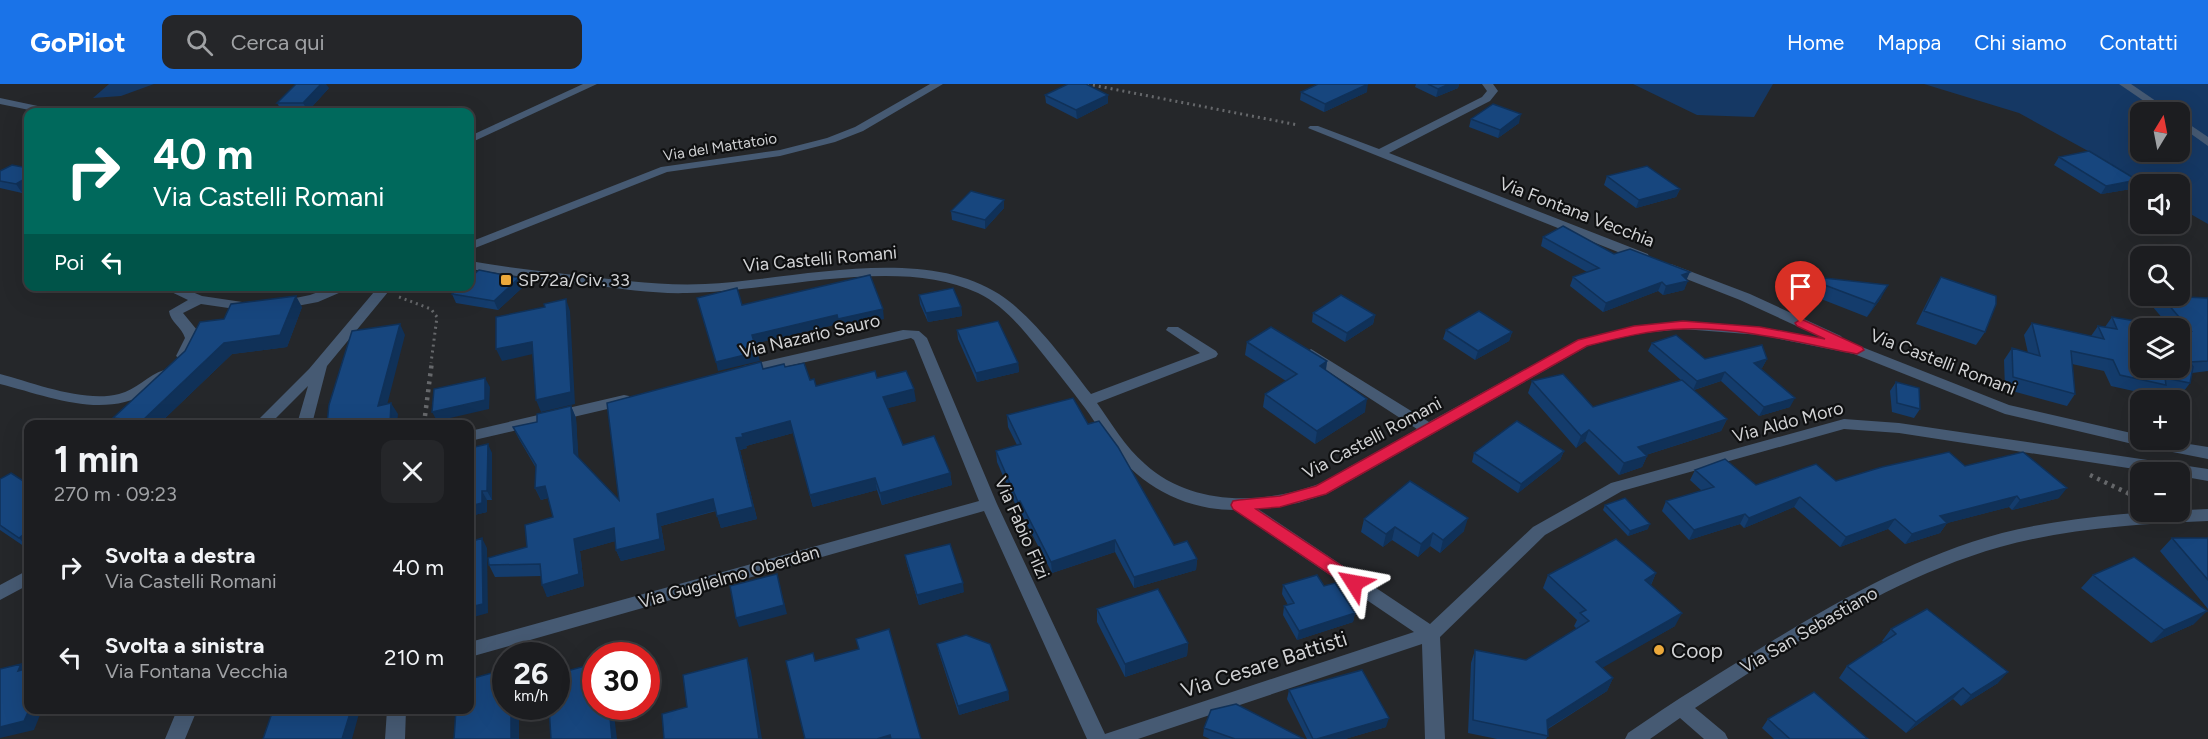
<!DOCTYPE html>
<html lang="it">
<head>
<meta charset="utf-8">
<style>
  body { margin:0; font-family:Figtree,sans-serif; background:#252629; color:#f1f3f6; height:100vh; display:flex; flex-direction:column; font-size:22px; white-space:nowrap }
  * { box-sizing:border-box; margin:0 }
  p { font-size:20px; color:#a0a2a5 }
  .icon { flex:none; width:33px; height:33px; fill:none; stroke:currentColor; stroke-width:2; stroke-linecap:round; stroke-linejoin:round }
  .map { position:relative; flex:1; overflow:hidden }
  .panel { position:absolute; left:24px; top:336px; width:450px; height:294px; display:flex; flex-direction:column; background:#1c1d20; border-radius:12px; box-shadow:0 6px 24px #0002,0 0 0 2px #3a3b3e }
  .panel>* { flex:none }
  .top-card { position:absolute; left:24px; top:24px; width:450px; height:183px; border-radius:12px; box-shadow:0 6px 24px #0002,0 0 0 2px #3a3b3e; background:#00695c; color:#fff; overflow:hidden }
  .needle { width:39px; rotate:10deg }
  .tools { position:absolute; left:2130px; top:18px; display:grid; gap:12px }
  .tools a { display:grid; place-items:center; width:60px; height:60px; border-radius:12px; background:#1c1d20; box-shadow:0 6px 24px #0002,0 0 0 2px #3a3b3e; font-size:30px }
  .speed { position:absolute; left:492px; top:558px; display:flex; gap:12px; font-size:30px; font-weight:700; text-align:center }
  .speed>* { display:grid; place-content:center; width:78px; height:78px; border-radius:50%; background:#1c1d20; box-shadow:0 6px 24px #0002,0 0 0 2px #3a3b3e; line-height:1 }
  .speed small { font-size:15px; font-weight:400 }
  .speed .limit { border:9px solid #d22; background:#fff; color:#111 }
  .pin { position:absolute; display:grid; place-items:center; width:51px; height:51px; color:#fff; margin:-62px -26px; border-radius:50% 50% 50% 0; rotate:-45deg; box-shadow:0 0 6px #0007 }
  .pin .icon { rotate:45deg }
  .me { position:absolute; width:66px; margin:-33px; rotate:304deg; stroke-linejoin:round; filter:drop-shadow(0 0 4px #0008) }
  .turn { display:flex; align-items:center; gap:21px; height:126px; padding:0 30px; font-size:27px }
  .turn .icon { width:78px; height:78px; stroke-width:2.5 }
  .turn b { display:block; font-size:42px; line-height:51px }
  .then { display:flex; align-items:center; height:57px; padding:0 30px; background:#0003; gap:12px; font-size:22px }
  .round { display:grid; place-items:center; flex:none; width:63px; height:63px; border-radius:12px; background:#252629 }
  .summary { display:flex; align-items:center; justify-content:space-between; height:102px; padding:0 30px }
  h1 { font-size:36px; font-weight:700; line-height:45px }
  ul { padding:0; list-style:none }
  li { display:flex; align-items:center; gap:18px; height:90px; padding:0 30px }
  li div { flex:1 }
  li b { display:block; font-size:22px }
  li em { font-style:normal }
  header { display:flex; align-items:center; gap:36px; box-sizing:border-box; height:84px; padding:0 30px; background:#1a73e8; color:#fff }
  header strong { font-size:28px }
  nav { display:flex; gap:33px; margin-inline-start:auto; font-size:21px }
  .search { width:420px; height:54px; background:#252629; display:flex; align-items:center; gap:15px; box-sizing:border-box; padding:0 21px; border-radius:12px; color:#a0a2a5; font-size:22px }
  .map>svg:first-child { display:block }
  .green { fill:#153864; fill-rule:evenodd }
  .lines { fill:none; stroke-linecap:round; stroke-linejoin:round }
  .path-far1 { stroke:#66686b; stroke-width:3; stroke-dasharray:2 4; stroke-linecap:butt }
  .path { stroke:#66686b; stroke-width:4.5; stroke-dasharray:3 5; stroke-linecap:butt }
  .minor { fill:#465a73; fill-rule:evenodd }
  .wall { fill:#143c6c; fill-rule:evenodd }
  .shaded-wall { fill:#103158 }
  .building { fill:#17467e; stroke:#103158; stroke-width:1.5 }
  .route { fill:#e11d48; stroke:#92132f; stroke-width:1.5 }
  .poi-dot { fill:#eca93b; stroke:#0f1011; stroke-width:2 }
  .labels { text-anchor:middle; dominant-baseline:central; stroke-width:4.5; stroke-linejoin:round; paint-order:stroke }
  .far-street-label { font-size:15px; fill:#d1d2d4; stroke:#0f1011 }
  .street-label { font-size:18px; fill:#d1d2d4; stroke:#0f1011 }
  .poi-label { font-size:18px; fill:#d1d2d4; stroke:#0f1011; text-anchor:start }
  .near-poi-label { font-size:21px; fill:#d1d2d4; stroke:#0f1011; text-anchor:start }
  .near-street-label { font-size:21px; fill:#d1d2d4; stroke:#0f1011 }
</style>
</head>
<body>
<header>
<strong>GoPilot</strong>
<div class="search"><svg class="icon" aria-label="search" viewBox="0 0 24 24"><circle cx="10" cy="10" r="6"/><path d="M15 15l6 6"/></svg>Cerca qui</div>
<nav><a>Home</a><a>Mappa</a><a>Chi siamo</a><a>Contatti</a></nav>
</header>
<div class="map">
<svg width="2208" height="655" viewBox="0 0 2208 655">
  <rect width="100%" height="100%" fill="#25272a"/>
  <path class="green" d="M109,0H154L121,12L93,14Z
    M1633,0H1773L1754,33L1697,31Z
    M1924,0H2208V140L2180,124V100H2142L2099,73L2019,29ZM2140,28H2180V68H2140Z"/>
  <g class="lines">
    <path class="path-far1" d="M1087,0L1298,41
      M399,213L431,225L437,233L431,279"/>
    <path class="path" d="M424,340L432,277
      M2090,391L2140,415"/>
    <path class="minor" d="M583,0H597L470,59V52Z
      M930,0H943L863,47L835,58L780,72L667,88L470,166V158L661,83L780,66L827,54L855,43Z
      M1482,0H1493L1498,7L1490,17L1389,69L1648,170L1649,173L1648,176H1638L1308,44L1310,42H1318L1379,65L1482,13L1487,7Z
      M2119,0H2131L2172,28H2160Z
      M0,14L52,25L57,28H39L0,20Z
      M2180,34L2208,53V62L2180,42Z
      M470,177C504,183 539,187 574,191C617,196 661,202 705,200C792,196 921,160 999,210C1032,231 1067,279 1091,310L1200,269L1166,246L1168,243H1178L1216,267L1218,270L1216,273L1097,319C1112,340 1125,363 1145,380C1190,421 1258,421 1313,402C1326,398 1338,389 1349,383C1372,370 1395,358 1417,345L1306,273L1304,270L1311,265L1429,338L1578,256L1634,242L1683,237L1760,243L1825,255L1740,216L1666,187L1664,184L1671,180L1750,210L1841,252L1843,255L1841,258L1862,263L2009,321L2140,351V356H2164L2208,363V375L2137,361L2005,330L1854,270L1760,251L1683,245L1634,250L1588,262L1327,410L1298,419L1258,425L1430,540L1533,443L1611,399L1844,335L1899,339L2208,385V397L2180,392V388H2154L1899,349L1844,345L1622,407L1545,451L1440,553L1445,655H1425L1422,560L1138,655H1087L984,427L470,573V558L979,417L914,256L911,254L744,292L737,287L744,282L903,246L919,247L927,254L997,420L1105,650L1414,548L1234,426C1190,426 1147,406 1119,372C1106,357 1097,340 1085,324C1070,304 1054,284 1038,264C1021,243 1003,221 978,209C898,171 775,208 687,209C655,210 623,205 592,201C556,197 520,193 484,187L470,185Z
      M159,202H178L202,212L249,219L256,223L249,227L201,220L183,229L197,246L199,254L188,275L183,277L176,272L185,254C182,243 170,238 169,227L188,216Z
      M335,202H355L318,218L281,225L274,221L276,218L310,211Z
      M379,202H393L327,282L312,340H297L308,302L270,340H254L309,285Z
      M164,286L171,291C166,298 157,303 149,308C103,336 48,312 0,300V290C34,299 84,319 119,310C136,306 148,291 164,286Z
      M624,311L629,312L631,316L629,320L470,357V347Z
      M2208,425V437C2138,440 2068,444 2000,463C1890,494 1790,562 1695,624L1725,649L1728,655H1704L1680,634L1650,655H1625L1628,649C1674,617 1721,588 1769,559C1843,514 1919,471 2002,449C2070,432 2141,428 2208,425Z
      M28,486V501L0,516V501Z
      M177,626H197L185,655H165Z
      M387,626H406L405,655H385Z"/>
  </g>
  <path class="wall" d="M1416,0H1459L1458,4L1436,13L1415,3Z
    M329,4L308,27H282L277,19Z
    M1301,8H1367L1324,28L1300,16Z
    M1045,11H1108V19L1077,35L1046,19Z
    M1471,35L1519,39L1498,54L1469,43Z
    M2059,73L2131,105L2101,110L2054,81Z
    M28,84V105L22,109L0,104V87Z
    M1607,92L1680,105L1676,113L1636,124L1604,101Z
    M1004,124L985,145L952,136L951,127Z
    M1543,153L1614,170L1687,196L1684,206L1663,211L1658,207L1603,228L1570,202L1573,193L1587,188L1541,162Z
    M1941,193L1985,248L1976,261L1916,240L1933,206Z
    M1824,194L1881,214L1867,233L1816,213L1817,207Z
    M523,203L498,226L456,219L452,210Z
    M919,211L961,223L962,232L928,238L920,220Z
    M2160,212H2175L2208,214V287L2192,289L2190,299L2181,311L2161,307L2156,312L2111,302L2104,287L2072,280L2075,310L2067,322L2005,305L2004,276L2012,264L2028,269L2024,251L2032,239L2091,252L2098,242L2105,243L2112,233L2170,243L2152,222ZM2140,244H2180V284Z
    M302,223L287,263L232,270L159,340H118L113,334Z
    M1313,229L1375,231L1373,240L1345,258L1312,238Z
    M957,246L1018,279L1019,288L977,298L958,255Z
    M1446,246L1512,248L1509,257L1475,276L1443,255Z
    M1247,258L1327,277L1326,287L1365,328L1315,360L1263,323L1265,310L1286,297L1245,271Z
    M1652,259L1705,275H1767L1762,284L1760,285L1790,323L1759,332L1721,297L1694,306L1727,335L1721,347L1646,371L1647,372L1642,383L1619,391L1585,357L1576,364L1528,309L1532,297L1593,323L1681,296L1648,267Z
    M785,283L810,296L816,302L877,294L916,317L887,324L903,361L950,389L952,401L882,421L877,406L813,423L793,349L746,362L747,364L740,366L757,435L721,444L716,427L661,442L665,466L621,477L616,466L615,457L580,467L584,502L547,513L541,492L495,493L489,481L527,463L553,433L548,414L541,416L535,404L536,384L519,355L513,343L537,338L571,322L576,334L578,374L619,416L763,285Z
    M1896,298L1920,325L1914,334L1892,328L1890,307Z
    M1007,331L1088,340L1174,461L1197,475L1196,486L1134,504L1115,468L1052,489L1021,429H1019L997,378L996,367L1017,361L1008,343Z
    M470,364L492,369V416H487V428L470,432Z
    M1564,367L1560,376L1518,409L1472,378L1474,369Z
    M1965,382L2059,414L2012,426L2009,423L1947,439L1940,449L1905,460L1888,445L1840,463L1794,423L1744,444L1740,440L1689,456L1662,427L1666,417L1702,407L1690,396L1695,386L1756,401L1836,397Z
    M0,395L28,400V465L0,446Z
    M1605,421L1648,445L1628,452L1603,426Z
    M1364,435L1464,447L1440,469L1430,462L1418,473L1392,456L1383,463L1361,448Z
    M2172,454H2208V525L2160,467Z
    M905,471L964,508L919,521L907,481Z
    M1656,489L1651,501L1675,542L1602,583L1613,594L1607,607L1548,645V652L1546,655H1497L1468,649L1471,579L1475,566L1526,576L1577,545L1574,542L1577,536L1543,504L1548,491Z
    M2093,491L2194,540L2151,559L2081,504Z
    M1283,501L1324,502L1355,529L1353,538L1297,556L1283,531L1284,522L1288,521L1282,510Z
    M1097,525L1188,559L1187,572L1125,593L1097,538Z
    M1891,545L1998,599L1961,622L1953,615L1906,649L1839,594L1847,582L1884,558L1882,557Z
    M937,560L1008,607L1009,616L959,631L939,569Z
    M1289,606L1386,643L1345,655H1307L1287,615Z
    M1768,635L1868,655H1774L1762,644Z
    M1204,644L1304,655H1210L1203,652Z"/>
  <path class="shaded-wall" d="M321,0H326L329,4L308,27L303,19Z
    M1368,0L1367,8L1324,28L1325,20Z
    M1449,0H1459L1458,4L1436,13L1438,5Z
    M1108,11V19L1077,35L1076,26Z
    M1521,30L1519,39L1498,54L1500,46Z
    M28,93V105L22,109L16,100Z
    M2137,96L2131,105L2101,110L2106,102Z
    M1680,105L1676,113L1636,124L1639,116Z
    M1004,116V124L985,145V136Z
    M1690,188L1686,197H1688L1684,206L1663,211L1666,202L1682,191Z
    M519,194L523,203L498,226L494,217Z
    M1662,198L1658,207L1603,228L1606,219Z
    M1888,201L1881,214L1867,233L1875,220Z
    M296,212L302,223L287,263L232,270L159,340H144L142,337L224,259Z
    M566,215L570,227L575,320L541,328L536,316Z
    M961,223L962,232L928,238L926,229Z
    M883,225L884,235L840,244L838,235Z
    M837,231L839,240L754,260L752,251Z
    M1375,231L1373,240L1345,258L1347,249Z
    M400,240L405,251L384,333L378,322Z
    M1512,248L1509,257L1475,276L1478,267Z
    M532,258L537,269L502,277L496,265Z
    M757,268L760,277L718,287L716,278Z
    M1767,275L1762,284L1750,288L1754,279Z
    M1327,277L1325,290L1320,282Z
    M1018,279L1019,288L977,298L976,289Z
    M1725,288L1721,297L1693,306L1697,297Z
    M485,294L490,303L489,325L437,337L432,328Z
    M914,305L916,317L885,325L883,313Z
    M1795,314L1790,323L1759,332L1764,323Z
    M1367,315L1365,328L1315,360L1317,347Z
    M391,319L398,330L397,340H390Z
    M571,322L576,334L579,381L574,369Z
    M1727,335L1721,347L1633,375L1638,363Z
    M790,337L793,349L746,362L742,350Z
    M1589,346L1585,357L1576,364L1581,352Z
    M743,353L747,364L740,366L757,435L721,444L717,432L736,354Z
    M488,360L492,369V416L487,407Z
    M1564,367L1560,376L1518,409L1521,400Z
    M1647,372L1642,383L1619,391L1624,379Z
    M950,389L952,401L882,421L880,409Z
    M875,394L877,406L813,423L810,411Z
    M545,402L550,413L541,416L535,404Z
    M2067,404L2059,414L2012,426L2020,416Z
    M482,407L487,416V428L470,432V422Z
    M2017,412L2009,423L1932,443L1940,432Z
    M1800,413L1794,423L1744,444L1749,434Z
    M713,415L717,426L661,442L665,466L621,477L616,466L657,430Z
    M1020,417L1021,429H1019L1018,418Z
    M1745,430L1740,440L1689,456L1694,446Z
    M1468,434L1464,447L1440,469L1443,456Z
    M1895,435L1888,445L1840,463L1846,453Z
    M1947,439L1940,449L1905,460L1912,450Z
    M1650,440L1648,445L1628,452L1630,447Z
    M1395,443L1392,456L1383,463L1386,450Z
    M614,444L619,456L580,467L584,502L547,513L542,501L574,455Z
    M28,447V464L19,454Z
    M1433,449L1430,462L1418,473L1421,460Z
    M482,454L487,464L488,529L470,534V523Z
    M1115,456V468L1052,489L1051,478Z
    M1197,475L1196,486L1134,504V493Z
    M1656,489L1650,502L1645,496Z
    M777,490L787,530L739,543L736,534Z
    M963,499L964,508L919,521L917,511Z
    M2207,527L2194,540L2151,559L2164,546Z
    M1355,529L1353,538L1297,556L1299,547Z
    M1682,529L1675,542L1590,591L1596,578Z
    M1188,559L1187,572L1125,593V580Z
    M747,574L751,587L762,655H759Z
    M21,580L28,587H18Z
    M2008,588L1998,599L1961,622L1971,611Z
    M1613,594L1607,607L1542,648L1547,636Z
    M1963,604L1953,615L1906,649L1916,638Z
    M1008,607L1009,616L959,631L958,622Z
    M511,622H519V655H511Z
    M609,622H613L617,655H612Z
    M29,626H42L34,646L0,654V643Z
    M351,626H360L352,655H340Z
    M1389,634L1386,643L1345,655H1317Z
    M890,651L891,655H877Z"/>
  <path class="building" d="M296,0H321L303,19H277Z
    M1068,0H1086L1108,11L1076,26L1045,11Z
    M1318,0H1368L1325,20L1301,8Z
    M1428,0H1449L1438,5Z
    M1493,20L1521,30L1500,46L1471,35Z
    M2089,67L2137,96L2106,102L2059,73Z
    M12,81L28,84V93L16,100L0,97V87Z
    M1647,82L1680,105L1639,116L1607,92Z
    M971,107L1004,116L985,136L951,127Z
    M1563,142L1614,170L1630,165L1690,188L1682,191L1688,197L1666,202L1662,198L1606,219L1573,193L1599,184L1543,153Z
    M479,186L519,194L494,217L452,210L460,202H470V194Z
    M870,191L883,225L838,235L837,231L752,251L757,268L716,278L697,214L737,204L742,221Z
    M1941,193L1996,212V220L1985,248L1924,227Z
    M1824,194L1888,201L1875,220L1822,200Z
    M953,204L961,223L926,229L919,211Z
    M1341,211L1375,231L1347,249L1313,229Z
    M296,212L280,251L224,259L142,337L113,334L185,267L200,238L224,235L231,220Z
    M2161,212L2208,214V277L2190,278L2193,283L2190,299L2165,294L2166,301L2120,291L2113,276L2071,267L2075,310L2013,293L2012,264L2040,272L2032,239L2104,255L2098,242L2117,245L2112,233L2177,244H2140V284H2180V245L2191,247Z
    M566,215L571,308L536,316L532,258L496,265V233L545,223L544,220Z
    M1479,227L1512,248L1478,267L1446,246Z
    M998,237L1018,279L976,289L957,246Z
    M400,240L378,322L391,319L390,340H327L329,321L352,247Z
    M1271,243L1327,277L1320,282L1367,315L1317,347L1265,310L1297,290L1247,258Z
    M1676,251L1705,275L1762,261L1767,275L1754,279L1795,314L1764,323L1725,288L1697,297L1652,259Z
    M761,278L763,285L784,280L785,283L804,279L810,296L814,295L816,302L875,287L877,294L906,287L914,305L883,313L903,361L934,352L950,389L880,409L875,394L810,411L790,337L742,350L743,353L736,354L753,423L717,432L713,415L657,430L660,455L616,466L614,444L574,455L579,490L542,501L540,480L489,481L488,474L527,463L525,441L553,433L545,402L535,404L536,381L513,343L537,338V330L571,322L574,369L619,416L607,319Z
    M1563,290L1593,323L1682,296L1727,335L1638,363L1647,372L1624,379L1589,346L1581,352L1532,297Z
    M485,294V316L432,328L434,305Z
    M1896,298L1919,304L1920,325L1897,319Z
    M1073,314L1088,340L1099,337L1118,363L1174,461L1187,457L1197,475L1134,493L1115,456L1051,478L1020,417L1018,418L996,367L1021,360L1007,331Z
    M1517,337L1564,367L1521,400L1474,369Z
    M488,360L487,407H482V419L470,422V364Z
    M1949,368L1965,382L2023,368L2067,404L2020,416L2017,412L1940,432L1947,439L1912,450L1895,435L1846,453L1800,413L1749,434L1745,430L1694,446L1666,417L1714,403L1695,386L1725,375L1756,401L1816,380L1836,397L1882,383Z
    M11,389L28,400V447L19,454L0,441V395Z
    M1410,397L1468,434L1443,456L1433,449L1421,460L1395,443L1386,450L1364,435Z
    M1625,414L1650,440L1630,447L1605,421Z
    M482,454L483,520L470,523V458Z
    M2172,454H2208V496Z
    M1616,455L1656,489L1645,496L1682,529L1596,578L1613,594L1547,636L1548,652L1473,636L1475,566L1526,576L1589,537L1580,529L1586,526L1548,491Z
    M950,460L963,499L917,511L905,471Z
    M2134,473L2207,527L2164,546L2093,491Z
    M777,490L784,521L736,534L730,502Z
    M1317,491L1324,502L1335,499L1355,529L1299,547L1284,522L1294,519L1283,501Z
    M1158,505L1188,559L1125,580L1097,525Z
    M1927,525L2008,588L1971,611L1963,604L1916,638L1847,582L1896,550L1891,545Z
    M889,545L921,655H891L890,651L877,655H805L786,577L813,569L815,577L859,565L856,555Z
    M966,551L990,560L1008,607L958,622L937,560Z
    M747,574L759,655H664L662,630L687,623L683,591Z
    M596,579V622H609L612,655H551L549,622H556V590Z
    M21,580L18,587L28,584L29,626L24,637L0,643V585Z
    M506,585V622H511V655H454L456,626H470V595Z
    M1362,586L1389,634L1317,655H1313L1289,606Z
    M1814,608L1868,655H1790L1768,635Z
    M1236,620L1304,655H1235L1204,644L1211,626Z
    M273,626H351L342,655H263Z"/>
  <path class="route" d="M1801,235L1862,263L1864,266L1857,270C1801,259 1740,243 1683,245C1650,246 1618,254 1587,262L1326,410L1280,423L1256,425L1360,494L1362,499L1360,503L1354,505L1349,503L1233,425L1231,421L1233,417L1239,416L1280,412L1316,402L1578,256L1634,242L1683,237L1760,243L1825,255L1797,242L1795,239Z"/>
  <g class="poi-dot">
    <rect x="500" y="190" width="12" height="12" rx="3"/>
    <circle cx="1659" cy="566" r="6"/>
  </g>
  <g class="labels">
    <g class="far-street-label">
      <text transform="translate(720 63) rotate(-9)">Via del Mattatoio</text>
    </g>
    <g class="street-label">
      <text transform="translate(1577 128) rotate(21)">Via Fontana Vecchia</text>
      <text transform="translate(820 175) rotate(-5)">Via Castelli Romani</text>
      <text transform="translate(810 252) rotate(-13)">Via Nazario Sauro</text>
      <text transform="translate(1943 278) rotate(21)">Via Castelli Romani</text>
      <text transform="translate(1788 338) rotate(-15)">Via Aldo Moro</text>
      <text transform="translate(1372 354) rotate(-28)">Via Castelli Romani</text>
      <text transform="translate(1022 444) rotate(66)">Via Fabio Filzi</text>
      <text transform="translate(729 493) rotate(-16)">Via Guglielmo Oberdan</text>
      <text transform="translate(1809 546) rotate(-30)">Via San Sebastiano</text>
    </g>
    <g class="poi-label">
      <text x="518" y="196">SP72a/Civ. 33</text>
    </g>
    <g class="near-poi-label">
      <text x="1671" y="566">Coop</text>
    </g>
    <g class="near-street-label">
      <text transform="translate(1264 580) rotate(-18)">Via Cesare Battisti</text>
    </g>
  </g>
</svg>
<div class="tools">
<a><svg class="needle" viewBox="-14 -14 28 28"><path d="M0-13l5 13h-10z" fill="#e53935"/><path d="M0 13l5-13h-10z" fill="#a0a2a5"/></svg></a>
<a><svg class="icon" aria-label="sound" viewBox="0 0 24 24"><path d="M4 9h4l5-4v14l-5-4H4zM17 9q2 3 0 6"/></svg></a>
<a><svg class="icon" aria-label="search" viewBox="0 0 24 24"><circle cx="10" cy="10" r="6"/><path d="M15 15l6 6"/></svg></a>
<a><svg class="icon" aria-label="layers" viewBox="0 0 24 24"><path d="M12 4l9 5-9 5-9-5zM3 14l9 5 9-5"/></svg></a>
<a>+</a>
<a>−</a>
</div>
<div class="speed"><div>26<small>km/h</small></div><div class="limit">30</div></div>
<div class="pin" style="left:1801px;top:239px;background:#d93025"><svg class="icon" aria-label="arrive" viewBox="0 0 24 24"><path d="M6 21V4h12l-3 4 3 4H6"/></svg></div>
<svg class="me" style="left:1354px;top:499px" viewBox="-20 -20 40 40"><path d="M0-17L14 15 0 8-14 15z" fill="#e11d48" stroke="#fff" stroke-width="4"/></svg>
<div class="top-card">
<div class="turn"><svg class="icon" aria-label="right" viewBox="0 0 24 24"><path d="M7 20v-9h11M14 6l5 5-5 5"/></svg><div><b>40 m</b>Via Castelli Romani</div></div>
<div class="then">Poi<svg class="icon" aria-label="left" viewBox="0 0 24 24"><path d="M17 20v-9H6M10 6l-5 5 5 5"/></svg></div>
</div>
<section class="panel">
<div class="summary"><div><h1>1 min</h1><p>270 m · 09:23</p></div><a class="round"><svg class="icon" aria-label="close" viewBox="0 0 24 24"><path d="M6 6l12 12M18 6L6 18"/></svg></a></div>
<ul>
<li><svg class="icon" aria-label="right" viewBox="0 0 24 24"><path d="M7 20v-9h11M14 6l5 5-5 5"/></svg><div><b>Svolta a destra</b><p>Via Castelli Romani</p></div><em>40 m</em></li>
<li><svg class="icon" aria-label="left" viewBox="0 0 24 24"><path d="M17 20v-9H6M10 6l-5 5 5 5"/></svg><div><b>Svolta a sinistra</b><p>Via Fontana Vecchia</p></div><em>210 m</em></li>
</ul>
</section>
</div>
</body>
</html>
